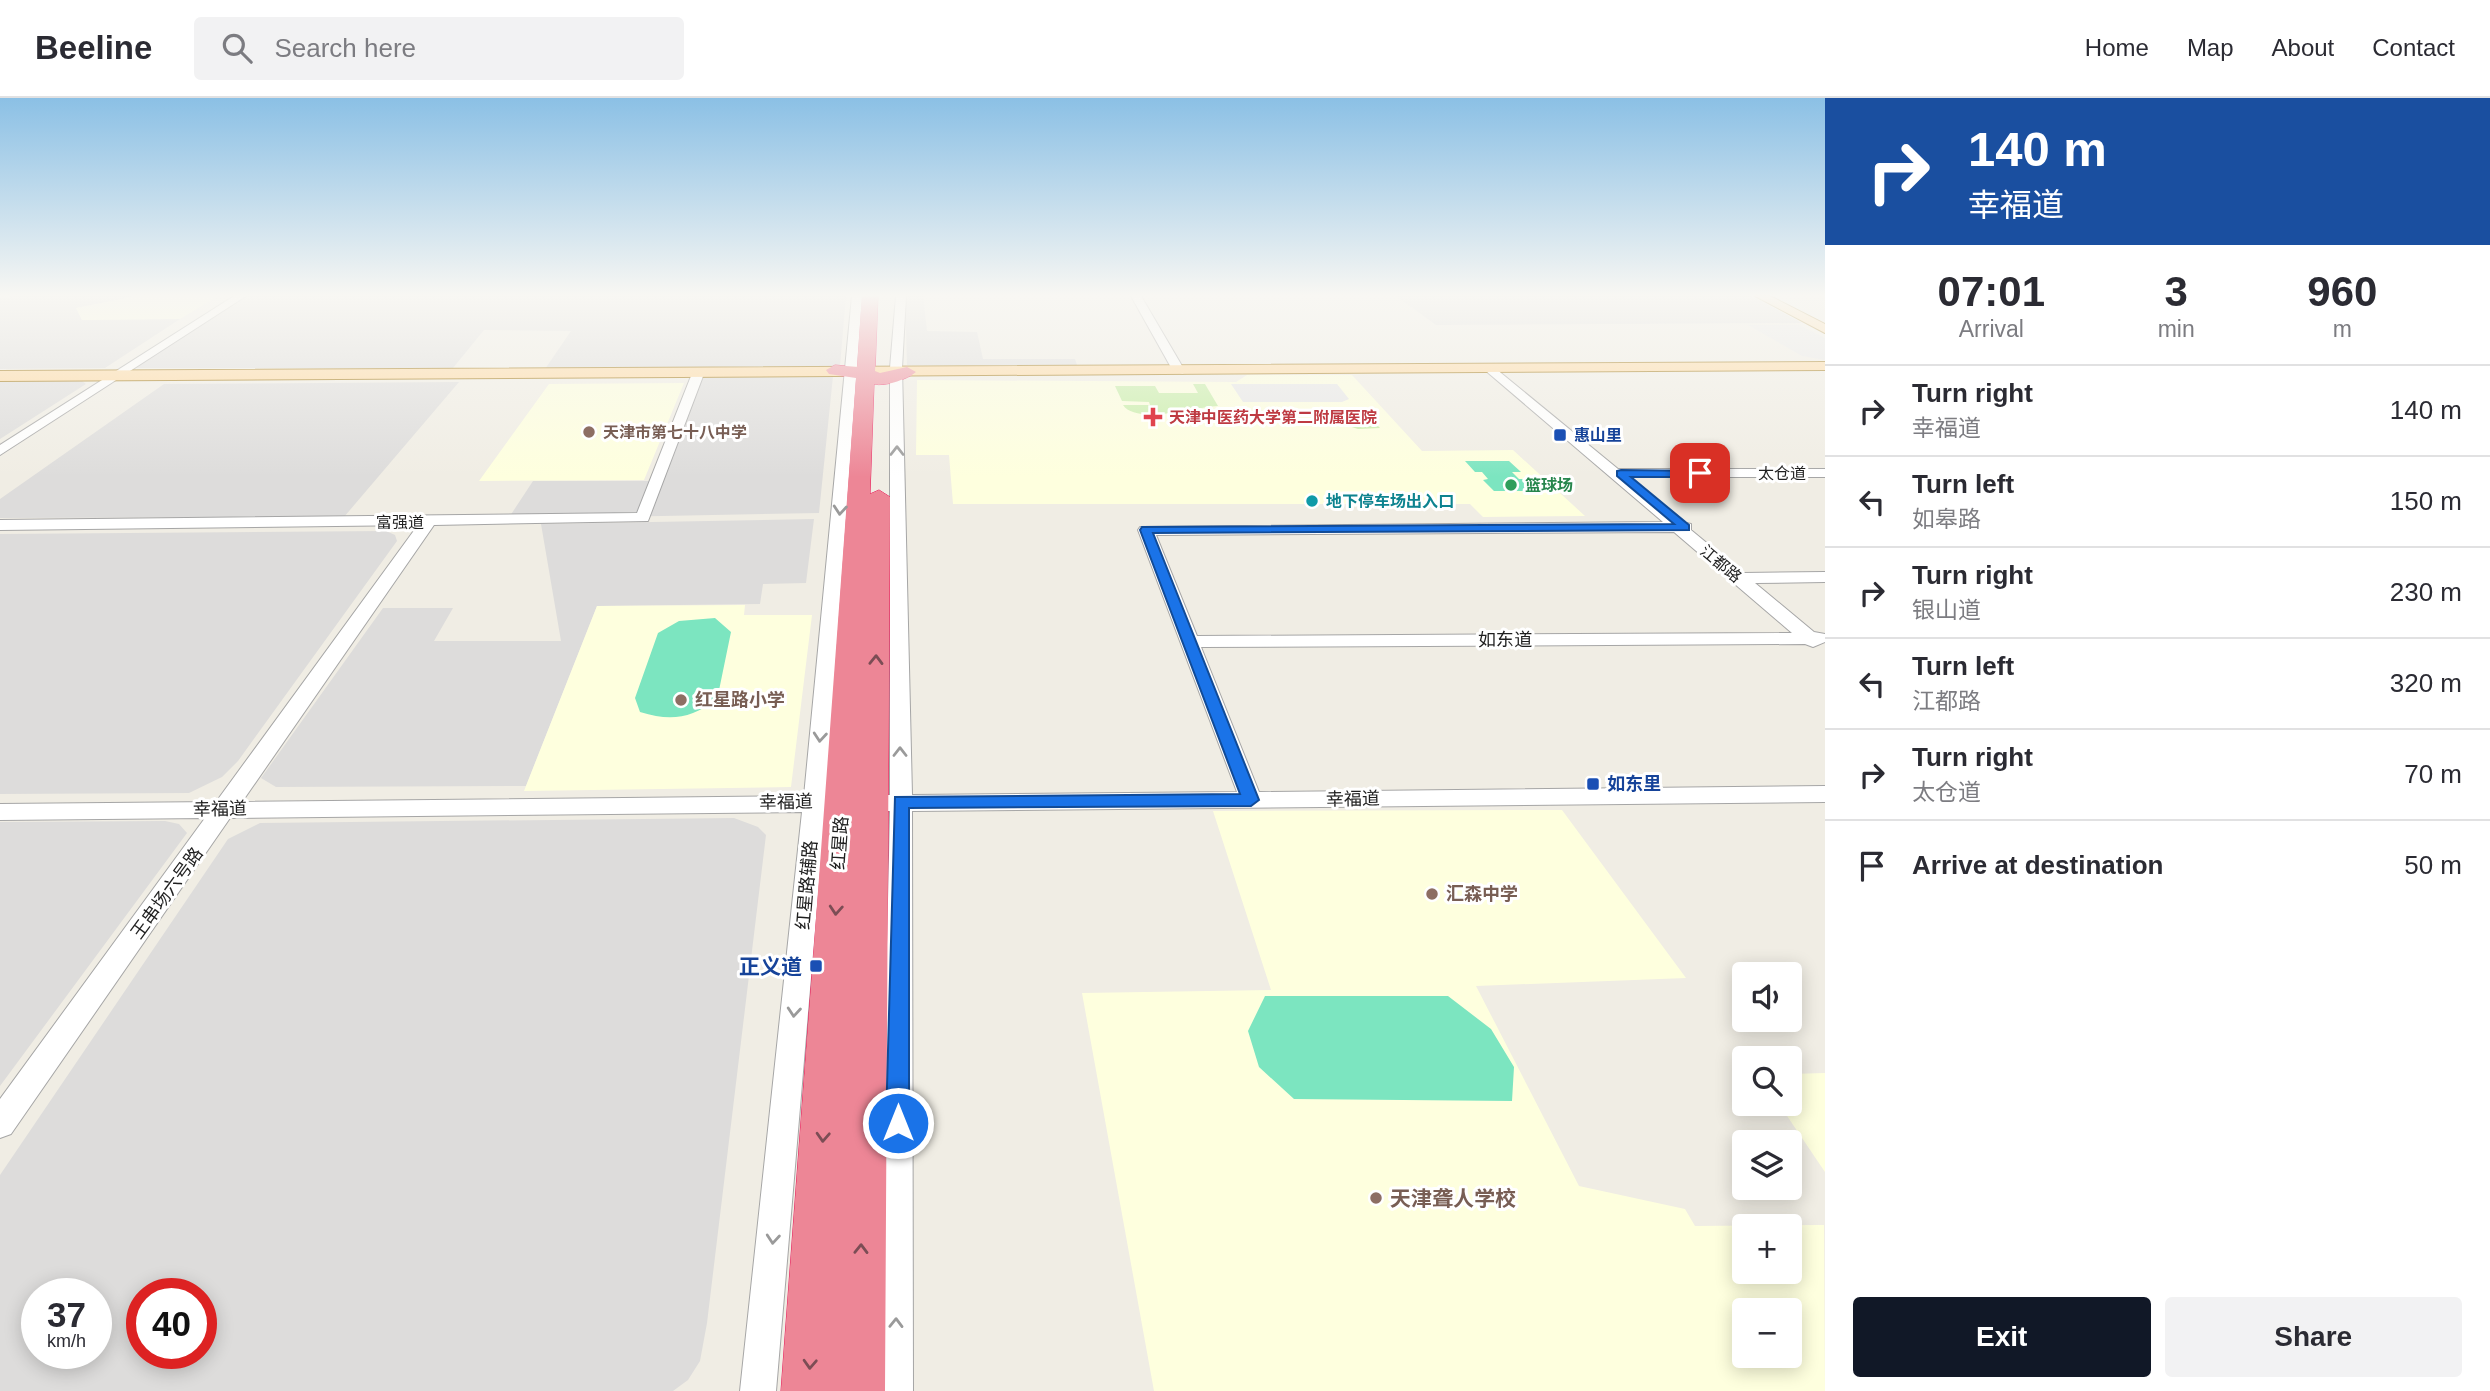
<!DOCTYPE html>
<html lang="en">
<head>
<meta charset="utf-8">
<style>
  body { margin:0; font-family:Helvetica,"Noto Sans SC",sans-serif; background:#f2f2f3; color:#2b2b33; height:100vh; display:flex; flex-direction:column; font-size:26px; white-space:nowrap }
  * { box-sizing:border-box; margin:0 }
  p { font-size:23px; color:#7c7c81 }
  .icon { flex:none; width:38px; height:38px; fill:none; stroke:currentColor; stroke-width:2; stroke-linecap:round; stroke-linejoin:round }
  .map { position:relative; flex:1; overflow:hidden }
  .details { display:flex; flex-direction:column; background:#fff; width:665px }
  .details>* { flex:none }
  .hud { background:#1a4fa0; color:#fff; overflow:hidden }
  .buttons { position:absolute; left:1732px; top:864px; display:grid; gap:14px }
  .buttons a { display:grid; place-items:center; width:70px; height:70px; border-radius:7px; background:#fff; box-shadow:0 4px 18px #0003; font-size:35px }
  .speed { position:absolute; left:21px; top:1180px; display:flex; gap:14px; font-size:35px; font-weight:700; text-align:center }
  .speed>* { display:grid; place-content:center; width:91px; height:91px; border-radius:50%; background:#fff; box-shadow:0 4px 18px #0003; line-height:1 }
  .speed small { font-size:18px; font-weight:400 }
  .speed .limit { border:10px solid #d22; background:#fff; color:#111 }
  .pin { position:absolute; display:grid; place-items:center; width:60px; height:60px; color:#fff; margin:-30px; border-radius:14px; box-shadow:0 4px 10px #0006 }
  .me { position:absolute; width:77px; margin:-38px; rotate:0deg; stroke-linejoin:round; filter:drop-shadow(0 0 5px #0008) }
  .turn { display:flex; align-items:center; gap:24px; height:147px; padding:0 28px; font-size:32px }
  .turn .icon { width:91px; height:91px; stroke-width:2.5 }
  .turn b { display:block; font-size:49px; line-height:60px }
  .eta { display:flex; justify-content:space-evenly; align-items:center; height:119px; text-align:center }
  .eta b { font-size:42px; font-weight:700; line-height:49px }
  .action { display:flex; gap:14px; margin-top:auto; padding:14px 28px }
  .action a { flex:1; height:80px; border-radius:7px; background:#111827; color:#fff; font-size:28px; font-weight:700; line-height:80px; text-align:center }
  .action a+a { background:#f2f2f3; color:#2b2b33 }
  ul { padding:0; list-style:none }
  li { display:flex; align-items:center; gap:21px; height:91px; padding:0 28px; border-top:2px solid #e1e1e2 }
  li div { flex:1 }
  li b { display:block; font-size:26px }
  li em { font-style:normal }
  header { display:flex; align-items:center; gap:42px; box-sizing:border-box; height:98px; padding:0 35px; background:#fff; border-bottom:2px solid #e1e1e2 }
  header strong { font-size:33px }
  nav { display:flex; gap:38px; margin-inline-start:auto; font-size:24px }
  .search { width:490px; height:63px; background:#f2f2f3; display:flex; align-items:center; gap:18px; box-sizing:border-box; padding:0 24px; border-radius:7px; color:#7c7c81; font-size:26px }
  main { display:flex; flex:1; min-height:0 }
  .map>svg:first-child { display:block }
  .residential { fill:#dddcdb; fill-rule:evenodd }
  .education { fill:#feffde; fill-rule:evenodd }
  .grass { fill:#c7eea6 }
  .pitch { fill:#7ce5c0 }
  .parking { fill:#e7e7e7 }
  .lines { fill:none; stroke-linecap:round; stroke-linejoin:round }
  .minor-casing { stroke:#a6a6a6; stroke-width:2 }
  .major-casing { stroke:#996c00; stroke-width:2 }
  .highway-casing { stroke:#e81758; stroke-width:1 }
  .minor { fill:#fff; fill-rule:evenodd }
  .major { fill:#ffd79a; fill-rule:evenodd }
  .highway { fill:#ed8696; fill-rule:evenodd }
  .oneway { stroke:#9a9a9a }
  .oneway2 { stroke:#7c4d55 }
  .route { fill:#1a73e8; stroke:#114b97; stroke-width:2 }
  .health-dot { fill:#e0444e; stroke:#fff; stroke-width:2.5 }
  .education-dot { fill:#8d6e63; stroke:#fff; stroke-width:2.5 }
  .transit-dot { fill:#1a4fb4; stroke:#fff; stroke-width:2.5 }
  .leisure-dot { fill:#2e9e5b; stroke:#fff; stroke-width:2.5 }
  .culture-dot { fill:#0f9aa8; stroke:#fff; stroke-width:2.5 }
  .labels { text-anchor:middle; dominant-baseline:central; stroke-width:6; stroke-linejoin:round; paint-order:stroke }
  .far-health-label { font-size:16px; font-weight:bold; fill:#be3a42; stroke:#fff; text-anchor:start }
  .far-education-label { font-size:16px; font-weight:bold; fill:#785e54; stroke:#fff; text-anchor:start }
  .far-transit-label { font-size:16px; font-weight:bold; fill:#164399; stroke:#fff; text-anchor:start }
  .far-street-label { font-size:16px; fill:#1f1f1f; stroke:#fff }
  .far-leisure-label { font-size:16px; font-weight:bold; fill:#27864d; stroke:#fff; text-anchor:start }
  .far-culture-label { font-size:16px; font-weight:bold; fill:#0d838f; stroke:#fff; text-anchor:start }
  .street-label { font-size:18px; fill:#1f1f1f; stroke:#fff }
  .education-label { font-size:18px; font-weight:bold; fill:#785e54; stroke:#fff; text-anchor:start }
  .transit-label { font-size:18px; font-weight:bold; fill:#164399; stroke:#fff; text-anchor:start }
  .near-transit-label { font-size:21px; font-weight:bold; fill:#164399; stroke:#fff; text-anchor:end }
  .near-education-label { font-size:21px; font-weight:bold; fill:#785e54; stroke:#fff; text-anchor:start }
</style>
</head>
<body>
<header>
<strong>Beeline</strong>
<div class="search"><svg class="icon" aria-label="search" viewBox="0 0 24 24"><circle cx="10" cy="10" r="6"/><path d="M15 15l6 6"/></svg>Search here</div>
<nav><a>Home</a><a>Map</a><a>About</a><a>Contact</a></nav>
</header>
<main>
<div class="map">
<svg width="1825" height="1293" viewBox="0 0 1825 1293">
  <rect width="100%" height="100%" fill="#f0ede4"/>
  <path class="residential" d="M14,198H136L76,210L82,222L180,221L105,270L0,271V200Z
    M244,198H846L840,268L545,271L571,233L484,232L453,270H136Z
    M905,198H923L927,233L977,234L983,261H1075L1077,267H907Z
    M1396,198H1751L1802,225L1436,227Z
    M701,278H833L819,415L508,421L533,383H663Z
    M0,283H82L86,286L0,341Z
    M459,284L344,419L0,420V401L164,286Z
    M814,421L806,485L763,486L760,506L597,508L526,688L276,689L261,680L383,510H453L434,543H561L541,426Z
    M386,433L395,437L397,443L238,663L222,679L189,695L0,696V436Z
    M734,720L758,729L766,737L707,1225L700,1263L688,1282L673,1293H0V1077L228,741L260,725ZM37,1195H96V1255H37ZM142,1195H201V1255H142Z
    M165,723L179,726L187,735L0,988V724Z"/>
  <path class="education" d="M136,198H218L180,221L82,222L76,210Z
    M1247,277H1352L1422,353L1513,352L1585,418L1483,419L1470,406H953L949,357H916L917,282L1236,284Z
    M684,285L644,382L479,383L549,286Z
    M745,507L744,517H812L791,689L524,693L597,508Z
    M1562,712L1686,880L1476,888L1579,1088L1685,1111L1695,1128L1824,1127L1825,1293H1154L1082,895L1271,892L1213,713ZM1745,1129H1790V1174H1745ZM1745,1213H1790V1258H1745Z
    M1825,975V1074L1779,1006H1790V976Z"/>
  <path class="grass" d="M1193,286H1205L1218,308C1196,309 1136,327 1123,307H1150L1149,304L1122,303L1115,288H1155L1159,295H1198Z
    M1305,312L1363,313L1380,330L1358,331L1301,313Z"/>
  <path class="pitch" d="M1465,363H1509L1521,374H1512L1519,381H1528L1541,393H1494L1483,382L1488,381L1482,374H1475Z
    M715,520L731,534L717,602C690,620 672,624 640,614L635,600L658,535L679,523Z
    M1265,898H1448L1491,931L1514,969L1512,1003L1294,1001L1259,969L1248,933Z"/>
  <path class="parking" d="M1748,227H1799L1825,240V262L1802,258Z
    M1231,286H1337L1349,301L1342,304H1243Z"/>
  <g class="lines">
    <g class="minor-casing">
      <path id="minor" d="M234,198H246L0,357V347Z
        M852,198H862L826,698L890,697V270L896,198H906L902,270L912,697L1237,694L1138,432L1140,429L1663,424L1486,273L1484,270L1490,266L1618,371H1825V379H1628L1682,424L1691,426V432L1743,475L1825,474V484L1755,485L1814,534L1825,536V544L1813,549L1805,546L1201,549L1259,694L1825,688V704L912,713L913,1293H877L890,713L825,714L776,1293H740L802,714L230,720L11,1036L0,1040V1001L205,720L0,722V706L216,704L418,427L0,432V422L637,415L693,273L703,270L705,273L648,423L434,427L242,704L804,698ZM1674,434L1792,535L1197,538L1156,437Z
        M1131,198H1141L1185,273L1183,276L1173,273Z"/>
    </g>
    <g class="major-casing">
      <path id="major" d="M1755,198H1770L1825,226V235Z
        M1825,264V272L0,283V273Z"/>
    </g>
    <g class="highway-casing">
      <path id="highway" d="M862,198H878L875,273L880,275L907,269L916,274C908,281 885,289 874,286L870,396L879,392L890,399L885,1293H781L856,280L829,276L826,272L835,267L857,269Z"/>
    </g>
    <use href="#minor" class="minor"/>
    <use href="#major" class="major"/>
    <use href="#highway" class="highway"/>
  </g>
  <defs><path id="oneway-chevron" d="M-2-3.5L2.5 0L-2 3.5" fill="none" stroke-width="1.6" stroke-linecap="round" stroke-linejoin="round" transform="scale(1.75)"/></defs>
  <g class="oneway">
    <use href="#oneway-chevron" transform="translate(897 353) rotate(-90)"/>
    <use href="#oneway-chevron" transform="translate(840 412) rotate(95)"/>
    <use href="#oneway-chevron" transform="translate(820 639) rotate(95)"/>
    <use href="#oneway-chevron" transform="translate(900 654) rotate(-90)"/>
    <use href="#oneway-chevron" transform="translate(794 914) rotate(95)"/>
    <use href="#oneway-chevron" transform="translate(773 1141) rotate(95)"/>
    <use href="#oneway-chevron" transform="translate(896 1225) rotate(-89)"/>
  </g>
  <g class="oneway2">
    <use href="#oneway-chevron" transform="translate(876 562) rotate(-89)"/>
    <use href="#oneway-chevron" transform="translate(836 812) rotate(94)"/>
    <use href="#oneway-chevron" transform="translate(823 1039) rotate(93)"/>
    <use href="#oneway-chevron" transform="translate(861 1151) rotate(-89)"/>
    <use href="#oneway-chevron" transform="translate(810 1266) rotate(93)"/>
  </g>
  <linearGradient id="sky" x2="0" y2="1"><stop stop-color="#8bc0e5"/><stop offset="0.52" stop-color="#f8f7f3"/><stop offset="1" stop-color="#f8f7f3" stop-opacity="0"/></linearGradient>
  <rect width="1825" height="379" fill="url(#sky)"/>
  <path class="route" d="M1621,372L1704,373V378L1700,379H1631L1689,427V432L1153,435L1259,702L1251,708L909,710V1025L906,1033L898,1036L890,1033L886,1025L895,699L1240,696L1140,432L1142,429L1674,426L1617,378V373Z"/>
  <path class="health-dot" d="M1149.5 308.5h7v7h7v7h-7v7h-7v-7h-7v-7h7z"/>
  <g class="education-dot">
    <circle cx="589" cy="334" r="7"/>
    <circle cx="681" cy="602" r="7"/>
    <circle cx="1432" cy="796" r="7"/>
    <circle cx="1376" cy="1100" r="7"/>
  </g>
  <g class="transit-dot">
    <rect x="1553" y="330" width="14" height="14" rx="3.5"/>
    <rect x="1586" y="679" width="14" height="14" rx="3.5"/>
    <rect x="809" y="861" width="14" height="14" rx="3.5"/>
  </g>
  <circle class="leisure-dot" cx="1511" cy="387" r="7"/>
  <circle class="culture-dot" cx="1312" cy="403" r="7"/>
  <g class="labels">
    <g class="far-health-label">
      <text x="1169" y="319">天津中医药大学第二附属医院</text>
    </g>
    <g class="far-education-label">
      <text x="603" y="334">天津市第七十八中学</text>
    </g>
    <g class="far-transit-label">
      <text x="1574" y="337">惠山里</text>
    </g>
    <g class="far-street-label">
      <text x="1782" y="375">太仓道</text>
      <text x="400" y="424">富强道</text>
      <text transform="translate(1721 466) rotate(40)">江都路</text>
    </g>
    <g class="far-leisure-label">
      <text x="1525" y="387">篮球场</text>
    </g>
    <g class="far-culture-label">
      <text x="1326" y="403">地下停车场出入口</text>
    </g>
    <g class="street-label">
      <text x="1505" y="542">如东道</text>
      <text transform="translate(1353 701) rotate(-1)">幸福道</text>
      <text transform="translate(786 704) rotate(-1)">幸福道</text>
      <text transform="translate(220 711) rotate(-1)">幸福道</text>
      <text transform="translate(840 745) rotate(-86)">红星路</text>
      <text transform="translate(807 787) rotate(-85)">红星路辅路</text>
      <text transform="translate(167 795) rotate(-54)">王串场六号路</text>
    </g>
    <g class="education-label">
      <text x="695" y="602">红星路小学</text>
      <text x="1446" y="796">汇森中学</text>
    </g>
    <g class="transit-label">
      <text x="1607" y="686">如东里</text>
    </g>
    <g class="near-transit-label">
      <text x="802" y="868">正义道</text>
    </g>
    <g class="near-education-label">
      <text x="1390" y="1100">天津聋人学校</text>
    </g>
  </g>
</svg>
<div class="buttons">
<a><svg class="icon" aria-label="sound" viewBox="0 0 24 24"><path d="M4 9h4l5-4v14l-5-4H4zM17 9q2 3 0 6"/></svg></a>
<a><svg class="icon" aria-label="search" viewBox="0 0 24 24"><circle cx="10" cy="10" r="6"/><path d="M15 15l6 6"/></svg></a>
<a><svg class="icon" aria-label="layers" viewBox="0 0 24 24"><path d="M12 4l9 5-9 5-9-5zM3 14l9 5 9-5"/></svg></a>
<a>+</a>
<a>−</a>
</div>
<div class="speed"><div>37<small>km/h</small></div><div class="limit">40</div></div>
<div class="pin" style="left:1700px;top:375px;background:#d93025"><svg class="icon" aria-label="arrive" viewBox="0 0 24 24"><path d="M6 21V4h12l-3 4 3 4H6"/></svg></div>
<svg class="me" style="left:898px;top:1025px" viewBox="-20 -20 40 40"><circle r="17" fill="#1a73e8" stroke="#fff" stroke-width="3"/><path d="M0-11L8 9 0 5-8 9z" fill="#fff"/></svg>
</div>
<section class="details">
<div class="hud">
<div class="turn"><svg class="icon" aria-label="right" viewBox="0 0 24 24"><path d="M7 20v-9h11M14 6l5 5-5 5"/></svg><div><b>140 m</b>幸福道</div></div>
</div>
<div class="eta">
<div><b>07:01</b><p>Arrival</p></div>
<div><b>3</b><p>min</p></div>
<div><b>960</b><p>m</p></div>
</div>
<ul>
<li><svg class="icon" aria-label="right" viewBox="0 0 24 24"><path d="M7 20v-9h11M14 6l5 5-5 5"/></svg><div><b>Turn right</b><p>幸福道</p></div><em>140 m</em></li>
<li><svg class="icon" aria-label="left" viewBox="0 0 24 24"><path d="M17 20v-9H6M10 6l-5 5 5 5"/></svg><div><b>Turn left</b><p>如皋路</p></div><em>150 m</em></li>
<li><svg class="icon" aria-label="right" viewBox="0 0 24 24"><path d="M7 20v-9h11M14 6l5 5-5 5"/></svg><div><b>Turn right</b><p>银山道</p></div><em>230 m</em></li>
<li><svg class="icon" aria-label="left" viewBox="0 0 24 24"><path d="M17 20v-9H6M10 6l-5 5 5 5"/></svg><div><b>Turn left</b><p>江都路</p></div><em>320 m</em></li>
<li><svg class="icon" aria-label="right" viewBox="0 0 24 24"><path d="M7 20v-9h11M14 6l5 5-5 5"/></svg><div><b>Turn right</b><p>太仓道</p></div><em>70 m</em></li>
<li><svg class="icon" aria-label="arrive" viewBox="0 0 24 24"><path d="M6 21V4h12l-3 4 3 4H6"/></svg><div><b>Arrive at destination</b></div><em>50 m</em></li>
</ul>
<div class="action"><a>Exit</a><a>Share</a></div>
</section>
</main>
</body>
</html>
